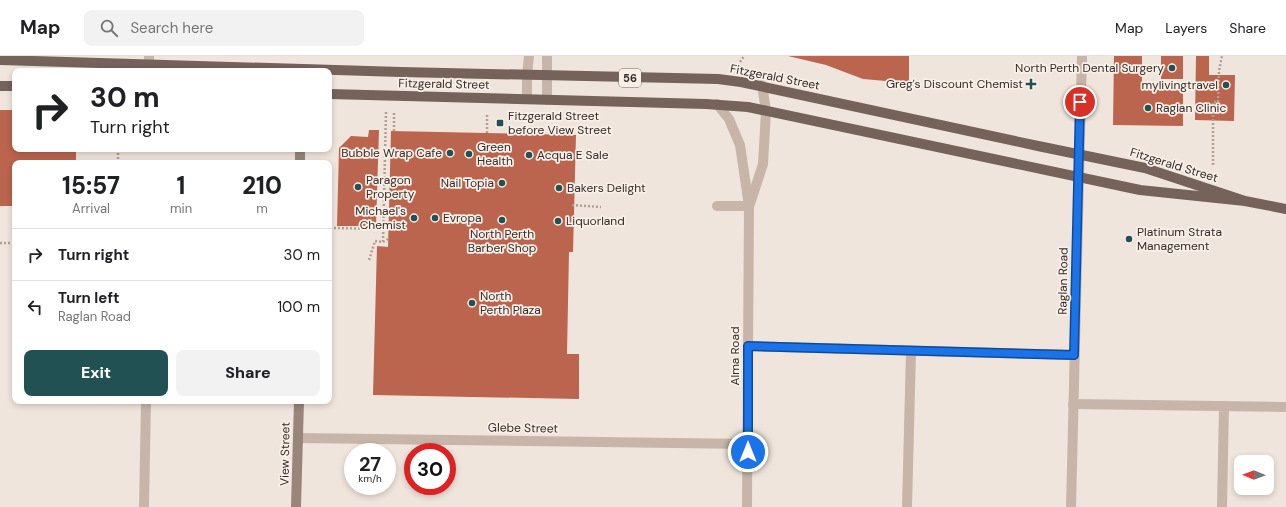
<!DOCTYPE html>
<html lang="en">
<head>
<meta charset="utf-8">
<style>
  body { margin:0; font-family:"DM Sans",sans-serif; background:#f2f2f2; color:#202124; height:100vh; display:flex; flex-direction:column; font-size:15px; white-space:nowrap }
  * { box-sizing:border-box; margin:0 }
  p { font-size:13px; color:#757577 }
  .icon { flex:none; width:22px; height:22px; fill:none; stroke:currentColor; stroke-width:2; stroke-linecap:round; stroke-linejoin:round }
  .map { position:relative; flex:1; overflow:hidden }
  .panel { position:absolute; left:12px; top:104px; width:320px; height:244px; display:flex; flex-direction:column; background:#fff; border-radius:8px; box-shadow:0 2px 6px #0003 }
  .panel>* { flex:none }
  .banner { position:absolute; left:12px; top:12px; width:320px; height:84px; border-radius:8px; box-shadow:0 2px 6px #0003; background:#fff; color:#202124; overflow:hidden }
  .needle { width:26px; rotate:271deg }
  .fabs { position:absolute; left:1234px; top:399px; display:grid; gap:8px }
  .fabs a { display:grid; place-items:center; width:40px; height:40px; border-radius:8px; background:#fff; box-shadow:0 2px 6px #0003; font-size:20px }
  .speed { position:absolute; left:344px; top:387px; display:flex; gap:8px; font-size:20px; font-weight:700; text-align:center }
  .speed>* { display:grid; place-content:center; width:52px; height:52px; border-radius:50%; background:#fff; box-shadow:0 2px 6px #0003; line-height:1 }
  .speed small { font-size:10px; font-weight:400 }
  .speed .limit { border:6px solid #d22; background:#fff; color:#111 }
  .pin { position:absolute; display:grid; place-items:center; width:34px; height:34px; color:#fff; margin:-17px; border:2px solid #fff; border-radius:50%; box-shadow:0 1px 4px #0007 }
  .me { position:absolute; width:44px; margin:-22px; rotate:0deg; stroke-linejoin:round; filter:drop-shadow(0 0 3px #0008) }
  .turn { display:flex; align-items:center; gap:14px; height:84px; padding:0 12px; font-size:18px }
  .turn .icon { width:52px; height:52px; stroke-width:2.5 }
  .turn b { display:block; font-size:28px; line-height:34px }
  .eta { display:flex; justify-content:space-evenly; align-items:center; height:68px; text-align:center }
  .eta b { font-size:24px; font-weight:800; line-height:28px }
  .button { display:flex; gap:8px; margin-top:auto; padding:8px 12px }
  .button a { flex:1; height:46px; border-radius:8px; background:#215152; color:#fff; font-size:16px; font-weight:800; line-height:46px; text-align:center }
  .button a+a { background:#f2f2f2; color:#202124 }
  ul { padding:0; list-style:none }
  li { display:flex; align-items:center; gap:12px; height:52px; padding:0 12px; border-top:1px solid #e0e0e0 }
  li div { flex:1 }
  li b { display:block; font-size:15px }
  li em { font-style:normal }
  header { display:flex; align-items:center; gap:24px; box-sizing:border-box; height:56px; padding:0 20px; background:#fff; border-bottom:1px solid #e0e0e0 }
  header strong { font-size:19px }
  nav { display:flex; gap:22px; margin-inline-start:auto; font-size:14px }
  .search { width:280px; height:36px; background:#f2f2f2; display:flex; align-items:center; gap:10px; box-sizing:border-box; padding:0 14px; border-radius:8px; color:#757577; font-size:15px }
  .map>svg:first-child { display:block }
  .building { fill:#bb644e }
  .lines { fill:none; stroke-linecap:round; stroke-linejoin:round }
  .path { stroke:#b29f93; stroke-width:2.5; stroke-dasharray:2 2; stroke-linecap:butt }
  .lane { stroke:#c7b5a9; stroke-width:10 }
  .street { stroke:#c7b5a9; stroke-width:10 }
  .secondary { stroke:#9a857a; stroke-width:10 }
  .primary { stroke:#75625a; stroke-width:10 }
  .route-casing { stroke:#114b97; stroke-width:10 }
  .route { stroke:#1a73e8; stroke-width:7 }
  .poi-dot { fill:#215152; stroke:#f8f0e8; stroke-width:1.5 }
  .labels { text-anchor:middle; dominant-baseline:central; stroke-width:3.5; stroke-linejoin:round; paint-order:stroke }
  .shield { fill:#f8f0e8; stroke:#6f6662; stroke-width:1 }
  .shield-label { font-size:11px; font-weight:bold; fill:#342b28 }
  .poi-label { font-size:12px; fill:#342b28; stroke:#f8f0e8; text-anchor:start }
  .street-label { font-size:12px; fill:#342b28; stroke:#f8f0e8 }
</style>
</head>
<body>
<header>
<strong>Map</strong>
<div class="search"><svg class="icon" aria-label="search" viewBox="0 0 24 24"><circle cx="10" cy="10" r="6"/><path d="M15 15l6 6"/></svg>Search here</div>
<nav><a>Map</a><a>Layers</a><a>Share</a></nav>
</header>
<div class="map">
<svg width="1286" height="451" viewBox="0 0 1286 451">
  <rect width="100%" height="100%" fill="#f0e5dc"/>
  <path class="building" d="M788,0H909V27L863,23L826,9Z
    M1114,0H1142V33L1183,34V70L1113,69Z
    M1161,0H1183V23H1161Z
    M1196,0H1209V19H1235L1234,65L1195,64Z
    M0,54H15V93H76V107H15V150H0Z
    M369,74H379L376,170H337L339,92L351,80L368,81Z
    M391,75L576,79L573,196H569L567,298H579V343L373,339L377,190L388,191Z"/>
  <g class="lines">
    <path class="path" d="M740,6L744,0
      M394,75V56
      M487,77V58
      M118,107V93
      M1213,109V46H1218L1219,15L1222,0
      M572,149L601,151
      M334,172L383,173
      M383,186L386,56
      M0,187H15
      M369,204L375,185L383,186L388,183"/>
    <path class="lane" d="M717,150H749
      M748,290L1074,299
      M1073,348L1286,351
      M144,451L146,345
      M907,451L911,295
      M1222,451L1224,350"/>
    <path class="street" d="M149,15V0
      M527,43V19L529,0
      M547,44V0
      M717,48L729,63L740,89L749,150L747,451
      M750,148L763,108L766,55L762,29
      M298,382L748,388
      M1071,451L1082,0"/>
    <path class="secondary" d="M300,107V93
      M296,451L299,345"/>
    <path class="primary" d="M0,4L401,16L718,23L741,26L1038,90L1145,112L1245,145
      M0,30H15
      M329,38L706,48L748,51L1140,134L1245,145L1286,153"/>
  </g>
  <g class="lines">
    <g class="route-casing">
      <path id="route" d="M748,396V290L1074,299L1080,46"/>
    </g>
    <use href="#route" class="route"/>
  </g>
  <g class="poi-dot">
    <circle cx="1172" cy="12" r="4"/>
    <path d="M1029 22h4v4h4v4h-4v4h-4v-4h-4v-4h4z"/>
    <circle cx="1226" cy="29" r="4"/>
    <circle cx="1148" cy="52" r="4"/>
    <rect x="496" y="63" width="8" height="8" rx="2"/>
    <circle cx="450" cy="97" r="4"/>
    <circle cx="469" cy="98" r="4"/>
    <circle cx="529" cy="99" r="4"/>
    <circle cx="502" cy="127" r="4"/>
    <circle cx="358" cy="131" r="4"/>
    <circle cx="559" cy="132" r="4"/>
    <circle cx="414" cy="162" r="4"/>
    <circle cx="435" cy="162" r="4"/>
    <circle cx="502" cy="164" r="4"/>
    <circle cx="558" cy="165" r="4"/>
    <circle cx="1129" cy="183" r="4"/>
    <circle cx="472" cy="247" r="4"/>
  </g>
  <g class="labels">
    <rect class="shield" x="619" y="13" width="22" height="18" rx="3"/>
    <g class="shield-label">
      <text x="630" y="22">56</text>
    </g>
    <g class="poi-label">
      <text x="1164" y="12" text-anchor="end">North Perth Dental Surgery</text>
      <text x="1023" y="28" text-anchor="end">Greg's Discount Chemist</text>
      <text x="1218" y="29" text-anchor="end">mylivingtravel</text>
      <text x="1156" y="52">Raglan Clinic</text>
      <text x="508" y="60">Fitzgerald Street<tspan x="508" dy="14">before View Street</tspan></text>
      <text x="477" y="91">Green<tspan x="477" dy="14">Health</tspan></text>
      <text x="442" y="97" text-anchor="end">Bubble Wrap Cafe</text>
      <text x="537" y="99">Acqua E Sale</text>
      <text x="366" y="124">Paragon<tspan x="366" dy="14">Property</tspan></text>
      <text x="494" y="127" text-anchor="end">Nail Topia</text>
      <text x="567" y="132">Bakers Delight</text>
      <text x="406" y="155" text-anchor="end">Michael's<tspan x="406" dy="14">Chemist</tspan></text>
      <text x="443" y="162">Evropa</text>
      <text x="566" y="165">Liquorland</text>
      <text x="1137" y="176">Platinum Strata<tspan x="1137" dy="14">Management</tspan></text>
      <text x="502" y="178" text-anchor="middle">North Perth<tspan x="502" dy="14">Barber Shop</tspan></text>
      <text x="480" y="240">North<tspan x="480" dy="14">Perth Plaza</tspan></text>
    </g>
    <g class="street-label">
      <text transform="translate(775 21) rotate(11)">Fitzgerald Street</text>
      <text transform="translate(444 28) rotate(1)">Fitzgerald Street</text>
      <text transform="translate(1174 109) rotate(17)">Fitzgerald Street</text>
      <text transform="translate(1063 225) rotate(-89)">Raglan Road</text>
      <text transform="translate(735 300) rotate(-90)">Alma Road</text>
      <text transform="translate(523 372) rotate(1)">Glebe Street</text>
      <text transform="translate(285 398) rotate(-89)">View Street</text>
    </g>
  </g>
</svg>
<div class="fabs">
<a><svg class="needle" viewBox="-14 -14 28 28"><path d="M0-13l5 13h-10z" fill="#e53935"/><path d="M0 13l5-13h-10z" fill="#757577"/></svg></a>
</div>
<div class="speed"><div>27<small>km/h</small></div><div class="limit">30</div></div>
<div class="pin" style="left:1080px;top:46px;background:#d93025"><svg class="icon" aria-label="arrive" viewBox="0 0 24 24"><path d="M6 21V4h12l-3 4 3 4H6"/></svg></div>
<svg class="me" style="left:748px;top:396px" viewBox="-20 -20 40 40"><circle r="17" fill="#1a73e8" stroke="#fff" stroke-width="3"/><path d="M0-11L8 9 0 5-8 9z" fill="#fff"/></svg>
<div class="banner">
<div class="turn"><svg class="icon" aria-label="right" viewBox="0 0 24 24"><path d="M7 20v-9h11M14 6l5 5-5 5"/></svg><div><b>30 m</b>Turn right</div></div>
</div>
<section class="panel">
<div class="eta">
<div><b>15:57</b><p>Arrival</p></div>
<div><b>1</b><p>min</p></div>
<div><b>210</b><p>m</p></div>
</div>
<ul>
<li><svg class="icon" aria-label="right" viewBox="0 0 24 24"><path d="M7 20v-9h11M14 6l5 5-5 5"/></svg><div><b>Turn right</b></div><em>30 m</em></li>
<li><svg class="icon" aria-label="left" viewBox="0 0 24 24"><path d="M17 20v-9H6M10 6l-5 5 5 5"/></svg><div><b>Turn left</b><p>Raglan Road</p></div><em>100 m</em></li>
</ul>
<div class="button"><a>Exit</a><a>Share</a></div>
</section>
</div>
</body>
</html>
